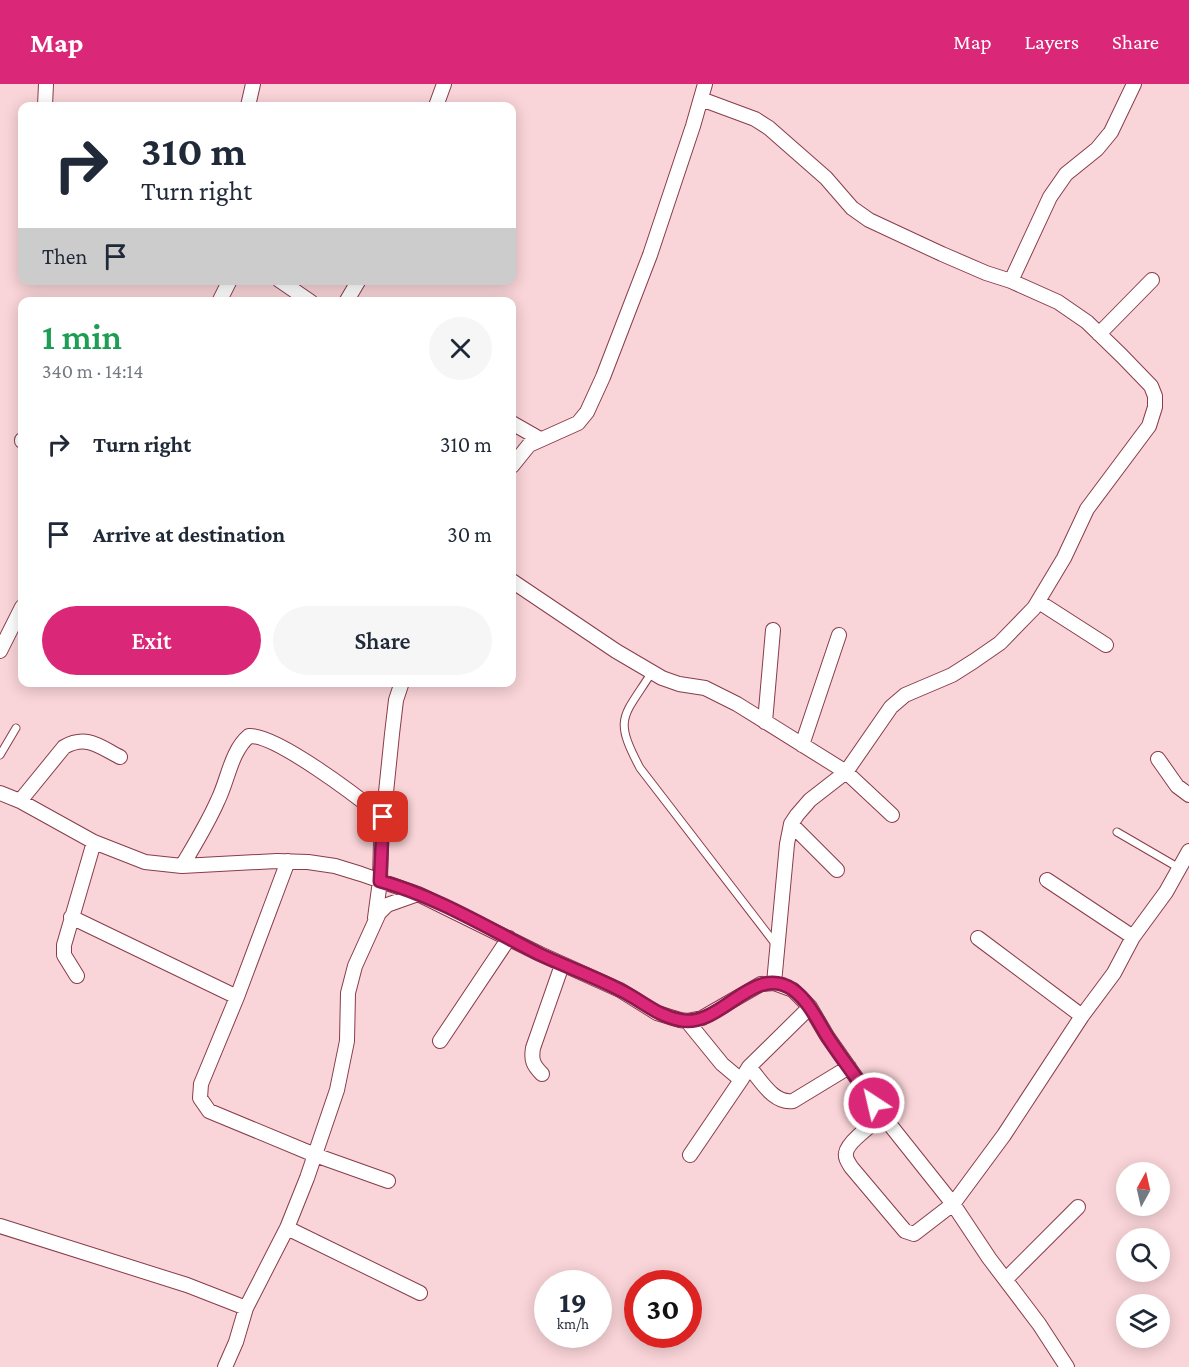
<!DOCTYPE html>
<html lang="en">
<head>
<meta charset="utf-8">
<style>
  body { margin:0; font-family:"Crimson Pro",serif; background:#f6f6f7; color:#1f2937; height:100vh; display:flex; flex-direction:column; font-size:22px; white-space:nowrap }
  * { box-sizing:border-box; margin:0 }
  p { font-size:20px; color:#747a83 }
  .icon { flex:none; width:33px; height:33px; fill:none; stroke:currentColor; stroke-width:2; stroke-linecap:round; stroke-linejoin:round }
  .map { position:relative; flex:1; overflow:hidden }
  .panel { position:absolute; left:18px; top:213px; width:498px; height:390px; display:flex; flex-direction:column; background:#fff; border-radius:12px; box-shadow:0 3px 15px #0003 }
  .panel>* { flex:none }
  .top-card { position:absolute; left:18px; top:18px; width:498px; height:183px; border-radius:12px; box-shadow:0 3px 15px #0003; background:#fff; color:#1f2937; overflow:hidden }
  .needle { width:39px; rotate:8deg }
  .controls { position:absolute; left:1116px; top:1078px; display:grid; gap:12px }
  .controls a { display:grid; place-items:center; width:54px; height:54px; border-radius:50%; background:#fff; box-shadow:0 3px 15px #0003; font-size:30px }
  .speed { position:absolute; left:534px; top:1186px; display:flex; gap:12px; font-size:30px; font-weight:700; text-align:center }
  .speed>* { display:grid; place-content:center; width:78px; height:78px; border-radius:50%; background:#fff; box-shadow:0 3px 15px #0003; line-height:1 }
  .speed small { font-size:15px; font-weight:400 }
  .speed .limit { border:9px solid #d22; background:#fff; color:#111 }
  .pin { position:absolute; display:grid; place-items:center; width:51px; height:51px; color:#fff; margin:-26px; border-radius:12px; box-shadow:0 3px 9px #0006 }
  .me { position:absolute; width:66px; margin:-33px; rotate:325deg; stroke-linejoin:round; filter:drop-shadow(0 0 4px #0008) }
  .turn { display:flex; align-items:center; gap:21px; height:126px; padding:0 24px; font-size:27px }
  .turn .icon { width:78px; height:78px; stroke-width:2.5 }
  .turn b { display:block; font-size:42px; line-height:51px }
  .then { display:flex; align-items:center; height:57px; padding:0 24px; background:#0003; gap:12px; font-size:22px }
  .round { display:grid; place-items:center; flex:none; width:63px; height:63px; border-radius:32px; background:#f6f6f7 }
  .overview { display:flex; align-items:center; justify-content:space-between; height:102px; padding:0 24px }
  h1 { font-size:36px; font-weight:600; line-height:45px; color:#1e9e55 }
  .primary-button { display:flex; gap:12px; margin-top:auto; padding:12px 24px }
  .primary-button a { flex:1; height:69px; border-radius:36px; background:#db2777; color:#fff; font-size:24px; font-weight:600; line-height:69px; text-align:center }
  .primary-button a+a { background:#f6f6f7; color:#1f2937 }
  ul { padding:0; list-style:none }
  li { display:flex; align-items:center; gap:18px; height:90px; padding:0 24px }
  li div { flex:1 }
  li b { display:block; font-size:22px }
  li em { font-style:normal }
  header { display:flex; align-items:center; gap:36px; box-sizing:border-box; height:84px; padding:0 30px; background:#db2777; color:#fff }
  header strong { font-size:28px }
  nav { display:flex; gap:33px; margin-inline-start:auto; font-size:21px }
  .map>svg:first-child { display:block }
  .lines { fill:none; stroke-linecap:round; stroke-linejoin:round }
  .lane-casing { stroke:#893c4b; stroke-width:9 }
  .street-casing { stroke:#893c4b; stroke-width:16 }
  .lane { stroke:#fff; stroke-width:7 }
  .street { stroke:#fff; stroke-width:14 }
  .route-casing { stroke:#8e194d; stroke-width:15 }
  .route { stroke:#db2777; stroke-width:10 }
</style>
</head>
<body>
<header>
<strong>Map</strong>
<nav><a>Map</a><a>Layers</a><a>Share</a></nav>
</header>
<div class="map">
<svg width="1189" height="1283" viewBox="0 0 1189 1283">
  <rect width="100%" height="100%" fill="#f9d4d8"/>
  <g class="lines">
    <g class="lane-casing">
      <path id="lane" d="M652,588C623,634 613,633 640,684L777,862
        M0,671L16,644
        M1117,748L1179,784"/>
    </g>
    <g class="street-casing">
      <path id="street" d="M701,15L755,35L769,44L826,94L852,124L869,136L942,170L986,189L1011,197L1058,218L1087,238L1122,272L1151,302L1155,312V323L1149,342L1087,425L1064,474L1034,524L1000,559L974,577L952,591L905,611L891,623L846,688L810,716L797,731L791,740L787,760L774,899
        M45,22L46,0
        M248,22L253,0
        M436,22L444,0
        M279,196L311,218
        M1011,197L1050,113L1066,90L1097,65L1111,48L1134,0
        M219,218L230,196
        M346,218L359,196
        M1099,250L1152,196
        M512,339L540,355
        M22,356V357
        M512,382L529,361L578,339L587,328L603,293L650,171L693,42L705,0
        M512,497L616,567L662,594L679,600L705,604L737,620L846,688L892,731
        M1039,518L1106,561
        M0,567L22,523
        M765,638L773,546
        M802,661L839,551
        M1158,675L1177,702L1189,711
        M0,709L20,717L94,758L145,778L182,782L277,777L308,778L335,782L361,790L418,810L540,870L620,906L657,929L680,936L687,937L702,934L761,900L774,899L793,906L810,923L827,952L883,1032L953,1120L989,1174L1039,1240L1067,1283
        M20,717L64,663C87,650 100,663 120,673
        M791,740L837,786
        M288,777L237,913L201,1000L200,1014L209,1027L315,1071L388,1097
        M182,782C195,760 208,739 218,716C228,696 231,667 249,652C276,650 359,714 383,733
        M1047,796L1133,853
        M71,833L237,913
        M375,834L380,797L381,757L392,650L396,616L402,598
        M978,854L1082,932
        M77,892L64,871V861L94,758
        M687,937L722,980L741,996L749,983L810,923
        M440,957L509,854
        M749,983C761,996 773,1020 793,1017L849,983
        M542,990C533,981 531,976 533,964L562,881
        M883,1032C874,1039 847,1058 846,1069C845,1074 848,1078 851,1083L905,1147L914,1150L953,1120L1004,1051L1082,932L1114,889L1133,853L1166,808L1189,767
        M690,1071L741,996
        M0,1142L187,1201L246,1224
        M287,1144L420,1209
        M1006,1195L1078,1123
        M225,1283L236,1258L246,1224L287,1144L307,1094L337,1006L347,957L348,909L355,882L379,829L387,821L418,810"/>
    </g>
    <use href="#lane" class="lane"/>
    <use href="#street" class="street"/>
  </g>
  <g class="lines">
    <g class="route-casing">
      <path id="route" d="M383,733L380,797C435,812 486,843 537,869C564,882 593,892 620,906C641,916 657,932 680,936C721,945 752,879 792,905C809,917 817,936 827,952C842,975 859,997 874,1019"/>
    </g>
    <use href="#route" class="route"/>
  </g>
</svg>
<div class="controls">
<a><svg class="needle" viewBox="-14 -14 28 28"><path d="M0-13l5 13h-10z" fill="#e53935"/><path d="M0 13l5-13h-10z" fill="#747a83"/></svg></a>
<a><svg class="icon" aria-label="search" viewBox="0 0 24 24"><circle cx="10" cy="10" r="6"/><path d="M15 15l6 6"/></svg></a>
<a><svg class="icon" aria-label="layers" viewBox="0 0 24 24"><path d="M12 4l9 5-9 5-9-5zM3 14l9 5 9-5"/></svg></a>
</div>
<div class="speed"><div>19<small>km/h</small></div><div class="limit">30</div></div>
<div class="pin" style="left:383px;top:733px;background:#d93025"><svg class="icon" aria-label="arrive" viewBox="0 0 24 24"><path d="M6 21V4h12l-3 4 3 4H6"/></svg></div>
<svg class="me" style="left:874px;top:1019px" viewBox="-20 -20 40 40"><circle r="17" fill="#db2777" stroke="#fff" stroke-width="3"/><path d="M0-11L8 9 0 5-8 9z" fill="#fff"/></svg>
<div class="top-card">
<div class="turn"><svg class="icon" aria-label="right" viewBox="0 0 24 24"><path d="M7 20v-9h11M14 6l5 5-5 5"/></svg><div><b>310 m</b>Turn right</div></div>
<div class="then">Then<svg class="icon" aria-label="arrive" viewBox="0 0 24 24"><path d="M6 21V4h12l-3 4 3 4H6"/></svg></div>
</div>
<section class="panel">
<div class="overview"><div><h1>1 min</h1><p>340 m · 14:14</p></div><a class="round"><svg class="icon" aria-label="close" viewBox="0 0 24 24"><path d="M6 6l12 12M18 6L6 18"/></svg></a></div>
<ul>
<li><svg class="icon" aria-label="right" viewBox="0 0 24 24"><path d="M7 20v-9h11M14 6l5 5-5 5"/></svg><div><b>Turn right</b></div><em>310 m</em></li>
<li><svg class="icon" aria-label="arrive" viewBox="0 0 24 24"><path d="M6 21V4h12l-3 4 3 4H6"/></svg><div><b>Arrive at destination</b></div><em>30 m</em></li>
</ul>
<div class="primary-button"><a>Exit</a><a>Share</a></div>
</section>
</div>
</body>
</html>
